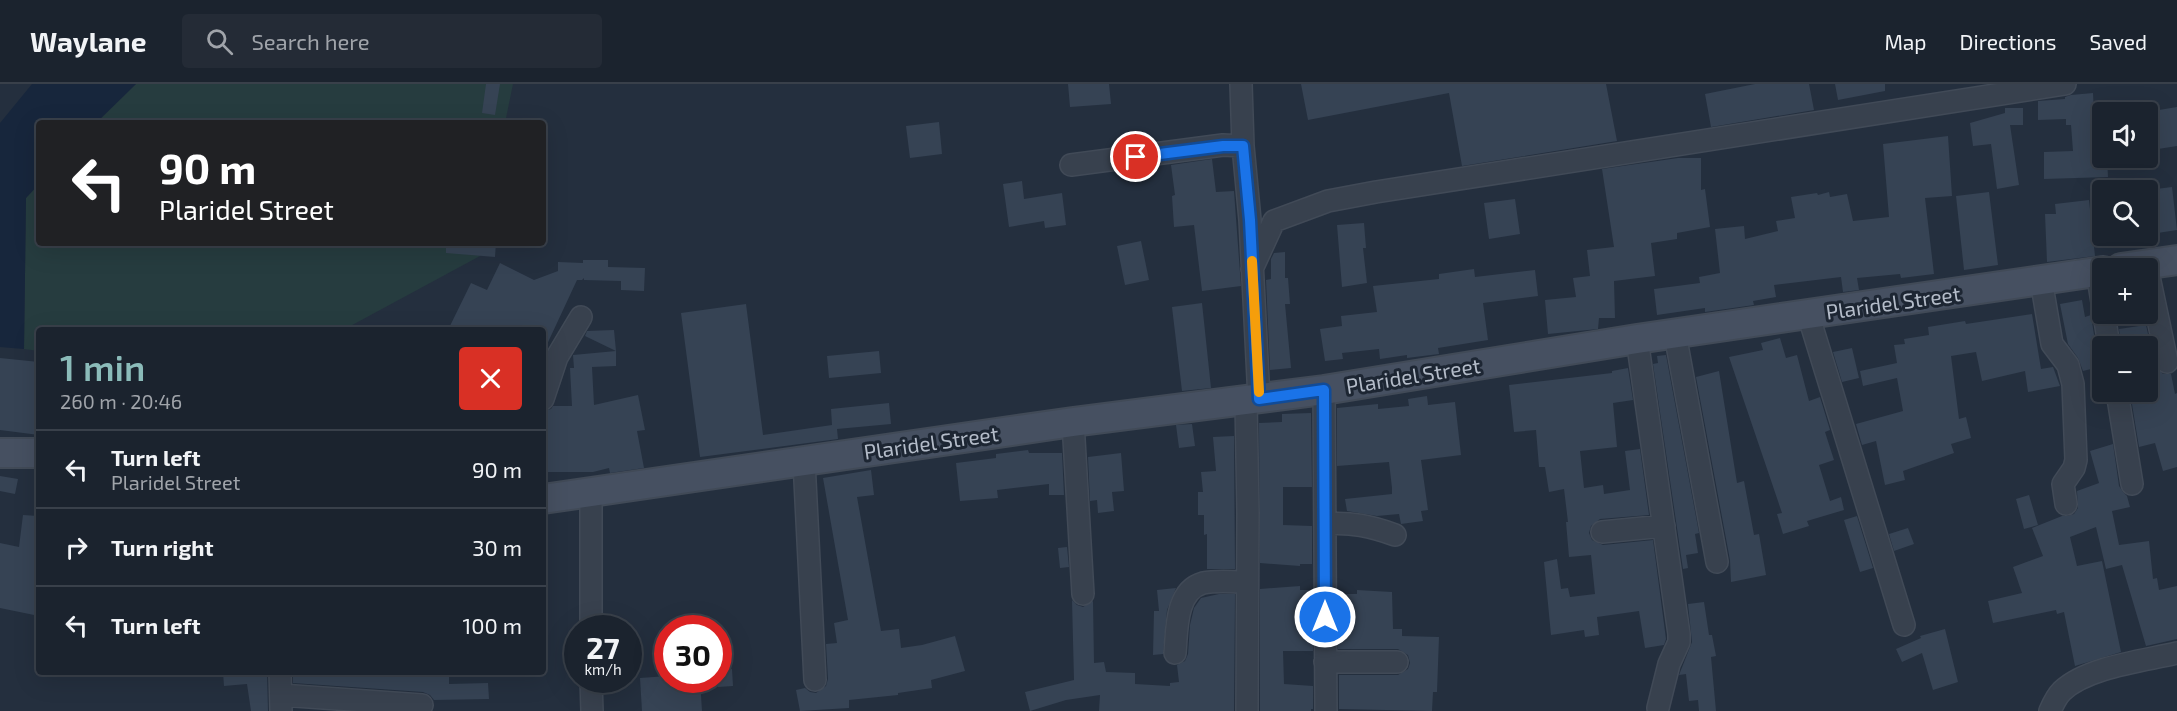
<!DOCTYPE html>
<html lang="en">
<head>
<meta charset="utf-8">
<style>
  body { margin:0; font-family:"Exo 2",sans-serif; background:#242b36; color:#f1f3f6; height:100vh; display:flex; flex-direction:column; font-size:22px; white-space:nowrap }
  * { box-sizing:border-box; margin:0 }
  p { font-size:20px; color:#a0a4aa }
  .icon { flex:none; width:33px; height:33px; fill:none; stroke:currentColor; stroke-width:2; stroke-linecap:round; stroke-linejoin:round }
  .map { position:relative; flex:1; overflow:hidden }
  .panel { position:absolute; left:36px; top:243px; width:510px; height:348px; display:flex; flex-direction:column; background:#1b232e; border-radius:6px; box-shadow:0 6px 24px #0002,0 0 0 2px #39404a }
  .panel>* { flex:none }
  .hud { position:absolute; left:36px; top:36px; width:510px; height:126px; border-radius:6px; box-shadow:0 6px 24px #0002,0 0 0 2px #39404a; background:#202124; color:#fff; overflow:hidden }
  .tools { position:absolute; left:2092px; top:18px; display:grid; gap:12px }
  .tools a { display:grid; place-items:center; width:66px; height:66px; border-radius:6px; background:#1b232e; box-shadow:0 6px 24px #0002,0 0 0 2px #39404a; font-size:30px }
  .speed { position:absolute; left:564px; top:531px; display:flex; gap:12px; font-size:30px; font-weight:700; text-align:center }
  .speed>* { display:grid; place-content:center; width:78px; height:78px; border-radius:50%; background:#1b232e; box-shadow:0 6px 24px #0002,0 0 0 2px #39404a; line-height:1 }
  .speed small { font-size:15px; font-weight:400 }
  .speed .limit { border:9px solid #d22; background:#fff; color:#111 }
  .pin { position:absolute; display:grid; place-items:center; width:51px; height:51px; color:#fff; margin:-26px; border:3px solid #fff; border-radius:50%; box-shadow:0 2px 6px #0007 }
  .me { position:absolute; width:66px; margin:-33px; rotate:0deg; stroke-linejoin:round; filter:drop-shadow(0 0 4px #0008) }
  .turn { display:flex; align-items:center; gap:21px; height:126px; padding:0 24px; font-size:27px }
  .turn .icon { width:78px; height:78px; stroke-width:2.5 }
  .turn b { display:block; font-size:42px; line-height:51px }
  .round { display:grid; place-items:center; flex:none; width:63px; height:63px; border-radius:6px; background:#242b36 }
  .overview { display:flex; align-items:center; justify-content:space-between; height:102px; padding:0 24px }
  h1 { font-size:36px; font-weight:600; line-height:45px; color:#8bbbb9 }
  ul { padding:0; list-style:none }
  li { display:flex; align-items:center; gap:18px; height:78px; padding:0 24px; border-top:2px solid #39404a }
  li div { flex:1 }
  li b { display:block; font-size:22px }
  li em { font-style:normal }
  header { display:flex; align-items:center; gap:36px; box-sizing:border-box; height:84px; padding:0 30px; background:#1b232e; border-bottom:2px solid #39404a }
  header strong { font-size:28px }
  nav { display:flex; gap:33px; margin-inline-start:auto; font-size:21px }
  .search { width:420px; height:54px; background:#242b36; display:flex; align-items:center; gap:15px; box-sizing:border-box; padding:0 21px; border-radius:6px; color:#a0a4aa; font-size:22px }
  .map>svg:first-child { display:block }
  .green { fill:#263c3f }
  .water { fill:#17263c }
  .building { fill:#364354 }
  .lines { fill:none; stroke-linecap:round; stroke-linejoin:round }
  .street-casing { stroke:#414a57; stroke-width:24 }
  .secondary-casing { stroke:#414a57; stroke-width:32 }
  .street { stroke:#38414e; stroke-width:21 }
  .secondary { stroke:#465061; stroke-width:28 }
  .route-casing { stroke:#114b97; stroke-width:15 }
  .route { stroke:#1a73e8; stroke-width:10 }
  .slow { stroke:#f59e0b; stroke-width:10 }
  .labels { text-anchor:middle; dominant-baseline:central; stroke-width:6; stroke-linejoin:round; paint-order:stroke }
  .street-label { font-size:21px; fill:#b4bcc9; stroke:#1d2633 }
</style>
</head>
<body>
<header>
<strong>Waylane</strong>
<div class="search"><svg class="icon" aria-label="search" viewBox="0 0 24 24"><circle cx="10" cy="10" r="6"/><path d="M15 15l6 6"/></svg>Search here</div>
<nav><a>Map</a><a>Directions</a><a>Saved</a></nav>
</header>
<div class="map">
<svg width="2177" height="627" viewBox="0 0 2177 627">
  <rect width="100%" height="100%" fill="#242f3e"/>
  <path class="green" d="M136,0H513L505,39H96Z
    M39,100V159H483L480,172L343,246H39V267L24,265L26,114Z"/>
  <path class="water" d="M32,0H136L96,39H39V100L26,114L24,265L0,263V39Z"/>
  <path class="building" d="M486,0H500L495,31L482,29Z
    M1068,0H1109L1111,20L1070,23Z
    M1301,0H1606L1617,57L1462,82L1449,9L1308,36Z
    M1755,0H1809L1814,26L1711,43L1705,10Z
    M1835,0H1885V7L1838,16Z
    M2093,9L2095,50L2103,49V74H2107L2108,93L2044,95V68L2073,67L2071,41H2066V35L2038,36V17L2065,15V13L2071,11Z
    M2177,23V62L2158,65L2153,27Z
    M2005,24H2023V41H2010L2019,101L1997,105L1991,60L1973,62L1970,39L2005,29Z
    M939,38L942,70L910,74L906,42Z
    M1948,52L1952,112L1925,114L1934,190L1901,194L1900,190L1857,194L1859,206L1843,208L1841,193L1774,201L1776,213L1753,217L1754,221L1705,228V224L1657,231L1654,205L1700,199L1699,193L1720,189L1715,145L1744,142L1745,155L1778,147L1776,137L1795,134L1791,113L1817,109L1818,111L1829,108L1830,113L1847,110L1853,137L1889,133L1883,60Z
    M1678,74H1701V106L1705,105L1710,143L1677,149V155L1651,159L1655,192L1614,197L1615,234H1599L1598,245L1548,250L1545,216L1576,213L1573,194L1590,192L1587,166L1614,163L1602,85Z
    M1212,75L1216,108L1234,107L1241,202L1202,207L1194,141L1174,143L1172,112L1175,111L1171,81Z
    M1022,97L1024,115L1062,109L1066,141L1045,144L1044,137L1009,143L1003,100Z
    M2172,103L2177,146L2151,150L2148,106Z
    M1989,108L1998,181L1964,186L1956,112Z
    M1515,115L1520,150L1489,155L1484,119Z
    M2089,116L2095,172L2047,178L2045,130H2056L2055,120Z
    M1364,139L1366,164H1363L1367,199L1342,203L1337,141Z
    M1141,157L1149,196L1125,201L1117,162Z
    M446,159H496L495,173L446,169Z
    M1285,168V194H1288L1290,220H1285L1291,284L1270,286L1266,196L1271,195V175L1274,169Z
    M583,176H608V183L645,184L644,207L621,206V197L584,196V194L582,196H577L543,269V246H448L471,199L487,206L500,179L534,196L558,187V178L583,179Z
    M1474,185L1475,193L1535,186L1538,212L1483,219L1488,256L1438,264L1439,270L1407,274V271L1380,275L1379,265L1342,269L1343,275L1325,277L1320,245L1342,242L1341,232L1377,228L1373,202L1439,195V190Z
    M2082,216L2085,233L2091,231L2096,264L2103,273V282L2083,287L2078,274L2068,260L2060,220Z
    M1202,219L1211,304L1182,307L1172,223Z
    M746,220L763,351L832,341L831,325L889,319L891,340L837,345L838,355L700,373L681,229Z
    M2032,230L2041,285L2053,283L2060,302L2028,308L2025,287L1982,297L1976,268L1951,272L1959,335L1966,333L1971,354L1951,360L1954,369L1903,387L1905,396L1885,401L1876,357L1862,361L1856,340L1903,327L1897,294L1863,302L1860,287L1897,279L1894,261L1905,260L1904,255L1929,251L1928,243L1965,237L1966,240Z
    M2146,241L2155,281L2163,290H2171L2175,310L2177,309V383L2163,387L2155,359L2139,363L2130,308H2148V304L2156,302L2151,272L2148,273V262H2121L2119,245Z
    M614,246L616,267L585,252L587,247Z
    M1780,254L1786,274L1797,271L1809,317L1820,313L1830,346L1825,348L1834,376L1819,381L1830,417L1841,413L1844,426L1807,437L1809,442L1783,450L1777,430L1782,429L1729,273L1763,266L1761,259Z
    M1852,264L1859,294L1842,298L1833,268Z
    M616,267V282L592,283L594,321L638,311L645,346L637,347L644,384L610,389L609,384L593,388H543V327L551,325L553,322H572L570,284H574L573,271Z
    M879,267L881,289L829,294L827,272Z
    M1666,271L1699,449L1695,450L1698,469L1686,471L1688,484L1683,485L1653,280L1658,279L1657,272Z
    M0,274L39,278V351L0,346Z
    M1628,284L1633,316L1613,319L1617,363L1580,367L1584,404L1603,401L1604,410L1630,406L1625,367L1640,365L1649,431L1600,435L1591,442L1589,449L1592,456L1603,461L1653,456L1666,555L1664,561L1645,564L1639,527L1597,533L1599,551L1585,553L1584,546L1551,551L1544,478L1557,475L1561,505L1568,504L1570,513L1595,510L1591,471L1569,473L1566,438H1568L1564,405L1549,408L1545,383H1539L1536,346L1514,348L1509,301L1612,289V287Z
    M1719,287L1737,399L1744,397L1754,451L1759,450L1766,491L1731,498L1730,476L1696,293Z
    M1427,312L1428,321L1455,318L1461,371L1421,376L1428,426L1421,427L1423,437L1401,440L1399,430L1377,432L1347,427L1345,415L1392,410V404L1389,378L1337,382V324L1378,320V325L1409,322L1408,315Z
    M1311,329L1312,403H1283V441L1312,442V480H1300V482L1260,479L1259,339L1282,338V330Z
    M1192,340L1195,362L1179,364L1176,341Z
    M1234,352L1235,485H1207V450L1204,451V431H1198V408H1203L1201,388L1216,387L1213,353Z
    M2113,360L2119,402L2123,408L2127,412L2130,423L2112,427L2119,461L2149,457L2153,495L2157,494L2159,506L2177,502V555L2146,562L2122,481L2106,485L2096,443L2070,453L2077,482L2102,477L2121,568L2075,582L2064,528L2057,530L2056,526L1993,539L1988,517L2022,509L2013,483L2043,472L2032,444L2062,432H2068L2074,430L2078,424L2077,407L2099,399L2090,367Z
    M1028,366L1029,369H1062L1064,411H1049V400L997,406L998,414L960,417L956,379L996,374V370Z
    M1121,369L1124,407L1112,408L1114,427L1098,429L1097,416L1090,417L1088,373Z
    M871,386L874,411L857,413L881,547L899,545L901,564L922,561L955,552L965,587L931,596L932,604L898,609V611L849,616V624L800,627L796,606L805,604L810,608L816,609L826,602L828,595L826,560L837,559L834,539L848,536L823,394Z
    M0,392L18,395L15,410L0,407Z
    M2029,411L2038,441L2024,445L2016,415Z
    M23,431L38,432L34,466L39,467V532L0,524V459L19,463Z
    M1857,432L1873,484L1860,488L1844,436Z
    M1908,444L1914,460L1894,467L1889,450Z
    M1067,463L1069,483L1060,484L1058,464Z
    M1300,502V506H1312L1313,567H1283L1284,600L1313,602V625H1311V627H1260V505Z
    M1176,504L1167,526L1163,570L1153,571L1154,527H1159L1157,506Z
    M1357,506L1392,508L1393,545H1402V552L1439,553L1437,608H1433L1432,627L1339,625V591H1398L1408,585L1410,579L1408,571L1398,565H1338V537H1347L1345,510H1357Z
    M1219,510H1235L1234,627H1099L1100,611L1066,616L1030,627L1025,608L1074,596L1072,516L1077,521L1083,523L1093,517L1094,579L1104,578L1106,588L1135,589V600L1170,602V599L1179,598L1177,581L1185,577L1188,570L1190,541L1194,524L1201,514Z
    M1704,518L1709,551H1712L1716,572L1711,573L1716,627H1699L1698,616L1689,617L1686,590L1679,591L1692,558L1688,520Z
    M1945,545L1958,598L1933,606L1922,569L1902,578L1896,565L1921,554L1920,552Z
    M732,585L733,602L718,603V586Z
    M223,588H267L268,627H251L247,600L224,602Z
    M293,588H422V593L449,592V600L488,599L489,615L434,616L430,611L423,608L293,599Z
    M668,592V596H700L702,627H642L640,594Z"/>
  <g class="lines">
    <g class="street-casing">
      <path id="street" d="M1241,0L1243,62L1250,136L1259,315
        M1071,81L1223,61L1243,62
        M1252,185L1274,137L1328,117L1376,108L2065,0
        M2097,188L2103,224
        M2148,188L2167,278
        M2041,196L2052,260L2068,281L2073,300L2076,376L2074,384L2063,400L2066,420
        M1808,230L1904,541
        M2104,230L2109,262
        M1675,250L1717,478
        M1637,255L1679,550V558L1669,580L1658,624
        M1324,306L1326,627
        M2117,308L2132,400
        M543,315L557,273L581,233
        M1246,317L1248,429L1247,627
        M1073,338L1083,510
        M804,377L815,596
        M591,408V544
        M1325,440C1351,438 1371,442 1395,451
        M1602,448L1664,442
        M1175,569C1177,547 1175,507 1203,499C1217,496 1232,498 1246,498
        M1325,578H1397
        M280,588L281,627
        M591,596L592,627
        M281,611L422,621
        M2050,627C2053,620 2056,613 2062,607C2087,583 2143,577 2177,569"/>
    </g>
    <g class="secondary-casing">
      <path id="secondary" d="M2121,184L2177,176
        M0,369H39
        M543,415L1073,338L1324,306L1637,255L2103,187"/>
    </g>
    <use href="#street" class="street"/>
    <use href="#secondary" class="secondary"/>
  </g>
  <g class="lines">
    <g class="route-casing">
      <path id="route" d="M1136,73L1223,62H1243L1250,136L1259,315L1324,306L1325,533"/>
    </g>
    <use href="#route" class="route"/>
    <path class="slow" d="M1252,177L1259,308"/>
  </g>
  <g class="labels">
    <g class="street-label">
      <text transform="translate(1893 218) rotate(-8)">Plaridel Street</text>
      <text transform="translate(1413 291) rotate(-9)">Plaridel Street</text>
      <text transform="translate(931 358) rotate(-8)">Plaridel Street</text>
    </g>
  </g>
</svg>
<div class="tools">
<a><svg class="icon" aria-label="sound" viewBox="0 0 24 24"><path d="M4 9h4l5-4v14l-5-4H4zM17 9q2 3 0 6"/></svg></a>
<a><svg class="icon" aria-label="search" viewBox="0 0 24 24"><circle cx="10" cy="10" r="6"/><path d="M15 15l6 6"/></svg></a>
<a>+</a>
<a>−</a>
</div>
<div class="speed"><div>27<small>km/h</small></div><div class="limit">30</div></div>
<div class="pin" style="left:1136px;top:73px;background:#d93025"><svg class="icon" aria-label="arrive" viewBox="0 0 24 24"><path d="M6 21V4h12l-3 4 3 4H6"/></svg></div>
<svg class="me" style="left:1325px;top:533px" viewBox="-20 -20 40 40"><circle r="17" fill="#1a73e8" stroke="#fff" stroke-width="3"/><path d="M0-11L8 9 0 5-8 9z" fill="#fff"/></svg>
<div class="hud">
<div class="turn"><svg class="icon" aria-label="left" viewBox="0 0 24 24"><path d="M17 20v-9H6M10 6l-5 5 5 5"/></svg><div><b>90 m</b>Plaridel Street</div></div>
</div>
<section class="panel">
<div class="overview"><div><h1>1 min</h1><p>260 m · 20:46</p></div><a class="round" style="background:#d93025;color:#fff"><svg class="icon" aria-label="close" viewBox="0 0 24 24"><path d="M6 6l12 12M18 6L6 18"/></svg></a></div>
<ul>
<li><svg class="icon" aria-label="left" viewBox="0 0 24 24"><path d="M17 20v-9H6M10 6l-5 5 5 5"/></svg><div><b>Turn left</b><p>Plaridel Street</p></div><em>90 m</em></li>
<li><svg class="icon" aria-label="right" viewBox="0 0 24 24"><path d="M7 20v-9h11M14 6l5 5-5 5"/></svg><div><b>Turn right</b></div><em>30 m</em></li>
<li><svg class="icon" aria-label="left" viewBox="0 0 24 24"><path d="M17 20v-9H6M10 6l-5 5 5 5"/></svg><div><b>Turn left</b></div><em>100 m</em></li>
</ul>
</section>
</div>
</body>
</html>
